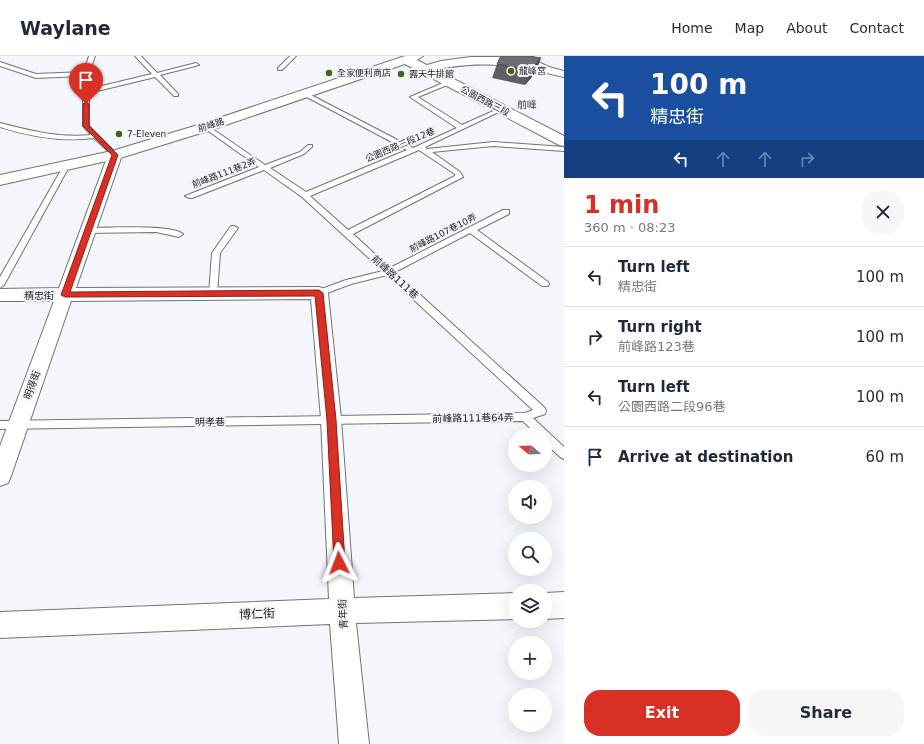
<!DOCTYPE html>
<html lang="en">
<head>
<meta charset="utf-8">
<style>
  body { margin:0; font-family:"DejaVu Sans","Noto Sans TC",sans-serif; background:#f6f6f7; color:#1f2937; height:100vh; display:flex; flex-direction:column; font-size:15px; white-space:nowrap }
  * { box-sizing:border-box; margin:0 }
  p { font-size:13px; color:#747a83 }
  .icon { flex:none; width:22px; height:22px; fill:none; stroke:currentColor; stroke-width:2; stroke-linecap:round; stroke-linejoin:round }
  .map { position:relative; flex:1; overflow:hidden }
  .drawer { display:flex; flex-direction:column; background:#fff; width:360px }
  .drawer>* { flex:none }
  .hud { background:#1a4fa0; color:#fff; overflow:hidden }
  .needle { width:26px; rotate:289deg }
  .fabs { position:absolute; left:508px; top:372px; display:grid; gap:8px }
  .fabs a { display:grid; place-items:center; width:44px; height:44px; border-radius:50%; background:#fff; box-shadow:0 4px 16px #0002; font-size:20px }
  .pin { position:absolute; display:grid; place-items:center; width:34px; height:34px; color:#fff; margin:-41px -17px; border-radius:50% 50% 50% 0; rotate:-45deg; box-shadow:0 0 4px #0007 }
  .pin .icon { rotate:45deg }
  .me { position:absolute; width:44px; margin:-22px; rotate:357deg; stroke-linejoin:round; filter:drop-shadow(0 0 3px #0008) }
  .turn { display:flex; align-items:center; gap:14px; height:84px; padding:0 20px; font-size:18px }
  .turn .icon { width:52px; height:52px; stroke-width:2.5 }
  .turn b { display:block; font-size:28px; line-height:34px }
  .lanes { display:flex; align-items:center; height:38px; padding:0 20px; background:#0003; justify-content:center; gap:20px; direction:ltr }
  .lanes .off { opacity:.35 }
  .round { display:grid; place-items:center; flex:none; width:42px; height:42px; border-radius:16px; background:#f6f6f7 }
  .head { display:flex; align-items:center; justify-content:space-between; height:68px; padding:0 20px }
  h1 { font-size:24px; font-weight:700; line-height:30px; color:#d93025 }
  .primary-button { display:flex; gap:8px; margin-top:auto; padding:8px 20px }
  .primary-button a { flex:1; height:46px; border-radius:16px; background:#d93025; color:#fff; font-size:16px; font-weight:700; line-height:46px; text-align:center }
  .primary-button a+a { background:#f6f6f7; color:#1f2937 }
  ul { padding:0; list-style:none }
  li { display:flex; align-items:center; gap:12px; height:60px; padding:0 20px; border-top:1px solid #e0e1e3 }
  li div { flex:1 }
  li b { display:block; font-size:15px }
  li em { font-style:normal }
  header { display:flex; align-items:center; gap:24px; box-sizing:border-box; height:56px; padding:0 20px; background:#fff; border-bottom:1px solid #e0e1e3 }
  header strong { font-size:19px }
  nav { display:flex; gap:22px; margin-inline-start:auto; font-size:14px }
  main { display:flex; flex:1; min-height:0 }
  .map>svg:first-child { display:block }
  .lines { fill:none; stroke-linecap:round; stroke-linejoin:round }
  .lane-casing { stroke:#707376; stroke-width:2 }
  .street-casing { stroke:#707376; stroke-width:2 }
  .secondary-casing { stroke:#707376; stroke-width:2 }
  .lane { fill:#fff; fill-rule:evenodd }
  .street { fill:#fff; fill-rule:evenodd }
  .secondary { fill:#fff; fill-rule:evenodd }
  .wall { fill:#5d5f63 }
  .shaded-wall { fill:#4c4e50 }
  .building { fill:#6c6f73; stroke:#4c4e50 }
  .route { fill:#d93025; stroke:#8d1f18 }
  .poi-dot { fill:#42641c; stroke:#f3f6fa; stroke-width:1.5 }
  .labels { text-anchor:middle; dominant-baseline:central; stroke-width:4; stroke-linejoin:round; paint-order:stroke }
  .far-poi-label { font-size:9px; fill:#1d1e20; stroke:#f3f6fa; text-anchor:start }
  .far-street-label { font-size:9px; fill:#1d1e20; stroke:#f3f6fa }
  .far-quarter-label { font-size:10px; fill:#3b3d41; stroke:#f3f6fa }
  .street-label { font-size:10px; fill:#1d1e20; stroke:#f3f6fa }
  .near-street-label { font-size:12px; fill:#1d1e20; stroke:#f3f6fa }
</style>
</head>
<body>
<header>
<strong>Waylane</strong>
<nav><a>Home</a><a>Map</a><a>About</a><a>Contact</a></nav>
</header>
<main>
<div class="map">
<svg width="564" height="688" viewBox="0 0 564 688">
  <rect width="100%" height="100%" fill="#f3f6fa"/>
  <g class="lines">
    <g class="lane-casing">
      <path id="lane" d="M89,0H95L89,18V33L152,18L135,0H141L157,17L196,7L199,9L160,19L178,38V40H174L155,21L89,37V70L117,98V100H113L94,82C62,86 31,81 0,71V67C31,75 59,82 91,79L83,70V20L36,22L0,10V6L36,18L84,16Z
        M290,0H296L282,14H278V12Z
        M450,24L453,26L452,27L418,41L462,69L500,52L505,53L425,91L427,93L493,86L564,91V95L493,90L432,96L460,116L463,121L461,122L353,178L390,212L503,154H509V158L477,174L548,226L549,228L548,230H542L470,177L395,216L545,352L546,355L545,358L533,362L564,391V403L560,401L545,387V379H537L523,365L0,373V365L525,357L533,354L387,219L351,228L319,240L316,239L315,237L316,235L346,224L383,215L302,141L264,114L192,142H189L185,140L259,111L204,72V70H208L265,109L300,96L308,89H312V91L304,98L270,112L306,136L407,94L303,39V37H307L413,92L457,72L410,41ZM419,94L455,118V120L348,174L310,140Z
        M67,107L70,109L4,229L0,232V221L64,109Z
        M231,170H234L238,172L220,197L217,238L213,241L209,238L212,197Z
        M88,172C105,172 172,168 183,178L179,181L156,176L85,177L84,175Z"/>
    </g>
    <g class="street-casing">
      <path id="street" d="M471,1H498L529,6L534,4L549,11L564,15V21C510,8 479,3 424,16L420,15L418,13L420,11L441,5Z
        M115,95L120,96L122,99L76,232L319,231L325,233L328,237L341,363L354,542L515,537V563L356,567L369,688H339L330,568L0,582V556L329,543L321,363L311,243L71,245L11,420L8,427L0,430V390L54,245H0V233L59,232L108,99L110,96Z
        M564,536V562L545,563V537Z"/>
    </g>
    <g class="secondary-casing">
      <path id="secondary" d="M405,0H423L417,4L564,80V90L559,89L405,8L211,74L120,102L0,129V119L112,95L201,68Z"/>
    </g>
    <use href="#lane" class="lane"/>
    <use href="#street" class="street"/>
    <use href="#secondary" class="secondary"/>
  </g>
  <path class="wall" d="M501,0L536,16L525,29L492,22L497,8Z"/>
  <path class="shaded-wall" d="M541,2L536,16L525,29L530,14Z"/>
  <path class="building" d="M501,0H529L541,2L530,14L497,8Z"/>
  <path class="route" d="M86,46L89,48V70L118,99L70,236L319,234L323,237L336,364L345,507L343,511L339,513L335,511L334,507L327,364L315,240L65,241L61,239L112,99L83,70V48Z"/>
  <g class="poi-dot">
    <circle cx="511" cy="15" r="4"/>
    <circle cx="329" cy="17" r="4"/>
    <circle cx="401" cy="18" r="4"/>
    <circle cx="119" cy="78" r="4"/>
  </g>
  <g class="labels">
    <g class="far-poi-label">
      <text x="519" y="15">龍峰宮</text>
      <text x="337" y="17">全家便利商店</text>
      <text x="409" y="18">露天牛排館</text>
      <text x="127" y="78">7-Eleven</text>
    </g>
    <g class="far-street-label">
      <text transform="translate(485 45) rotate(28)">公園西路三段</text>
      <text transform="translate(211 69) rotate(-18)">前峰路</text>
      <text transform="translate(400 89) rotate(-23)">公園西路三段12巷</text>
      <text transform="translate(224 117) rotate(-21)">前峰路111巷2弄</text>
      <text transform="translate(443 177) rotate(-27)">前峰路107巷10弄</text>
    </g>
    <g class="far-quarter-label">
      <text x="527" y="48">前峰</text>
    </g>
    <g class="street-label">
      <text transform="translate(395 221) rotate(42)">前峰路111巷</text>
      <text x="39" y="239">精忠街</text>
      <text transform="translate(32 329) rotate(-70)">明得街</text>
      <text transform="translate(473 362) rotate(-1)">前峰路111巷64弄</text>
      <text transform="translate(210 366) rotate(-1)">明孝巷</text>
      <text transform="translate(343 558) rotate(-94)">青年街</text>
    </g>
    <g class="near-street-label">
      <text transform="translate(257 558) rotate(-2)">博仁街</text>
    </g>
  </g>
</svg>
<div class="fabs">
<a><svg class="needle" viewBox="-14 -14 28 28"><path d="M0-13l5 13h-10z" fill="#e53935"/><path d="M0 13l5-13h-10z" fill="#747a83"/></svg></a>
<a><svg class="icon" aria-label="sound" viewBox="0 0 24 24"><path d="M4 9h4l5-4v14l-5-4H4zM17 9q2 3 0 6"/></svg></a>
<a><svg class="icon" aria-label="search" viewBox="0 0 24 24"><circle cx="10" cy="10" r="6"/><path d="M15 15l6 6"/></svg></a>
<a><svg class="icon" aria-label="layers" viewBox="0 0 24 24"><path d="M12 4l9 5-9 5-9-5zM3 14l9 5 9-5"/></svg></a>
<a>+</a>
<a>−</a>
</div>
<div class="pin" style="left:86px;top:48px;background:#d93025"><svg class="icon" aria-label="arrive" viewBox="0 0 24 24"><path d="M6 21V4h12l-3 4 3 4H6"/></svg></div>
<svg class="me" style="left:339px;top:507px" viewBox="-20 -20 40 40"><path d="M0-17L14 15 0 8-14 15z" fill="#d93025" stroke="#fff" stroke-width="4"/></svg>
</div>
<section class="drawer">
<div class="hud">
<div class="turn"><svg class="icon" aria-label="left" viewBox="0 0 24 24"><path d="M17 20v-9H6M10 6l-5 5 5 5"/></svg><div><b>100 m</b>精忠街</div></div>
<div class="lanes"><svg class="icon" aria-label="left" viewBox="0 0 24 24"><path d="M17 20v-9H6M10 6l-5 5 5 5"/></svg><svg class="icon off" aria-label="ahead" viewBox="0 0 24 24"><path d="M12 20V5M6 11l6-6 6 6"/></svg><svg class="icon off" aria-label="ahead" viewBox="0 0 24 24"><path d="M12 20V5M6 11l6-6 6 6"/></svg><svg class="icon off" aria-label="right" viewBox="0 0 24 24"><path d="M7 20v-9h11M14 6l5 5-5 5"/></svg></div>
</div>
<div class="head"><div><h1>1 min</h1><p>360 m · 08:23</p></div><a class="round"><svg class="icon" aria-label="close" viewBox="0 0 24 24"><path d="M6 6l12 12M18 6L6 18"/></svg></a></div>
<ul>
<li><svg class="icon" aria-label="left" viewBox="0 0 24 24"><path d="M17 20v-9H6M10 6l-5 5 5 5"/></svg><div><b>Turn left</b><p>精忠街</p></div><em>100 m</em></li>
<li><svg class="icon" aria-label="right" viewBox="0 0 24 24"><path d="M7 20v-9h11M14 6l5 5-5 5"/></svg><div><b>Turn right</b><p>前峰路123巷</p></div><em>100 m</em></li>
<li><svg class="icon" aria-label="left" viewBox="0 0 24 24"><path d="M17 20v-9H6M10 6l-5 5 5 5"/></svg><div><b>Turn left</b><p>公園西路二段96巷</p></div><em>100 m</em></li>
<li><svg class="icon" aria-label="arrive" viewBox="0 0 24 24"><path d="M6 21V4h12l-3 4 3 4H6"/></svg><div><b>Arrive at destination</b></div><em>60 m</em></li>
</ul>
<div class="primary-button"><a>Exit</a><a>Share</a></div>
</section>
</main>
</body>
</html>
